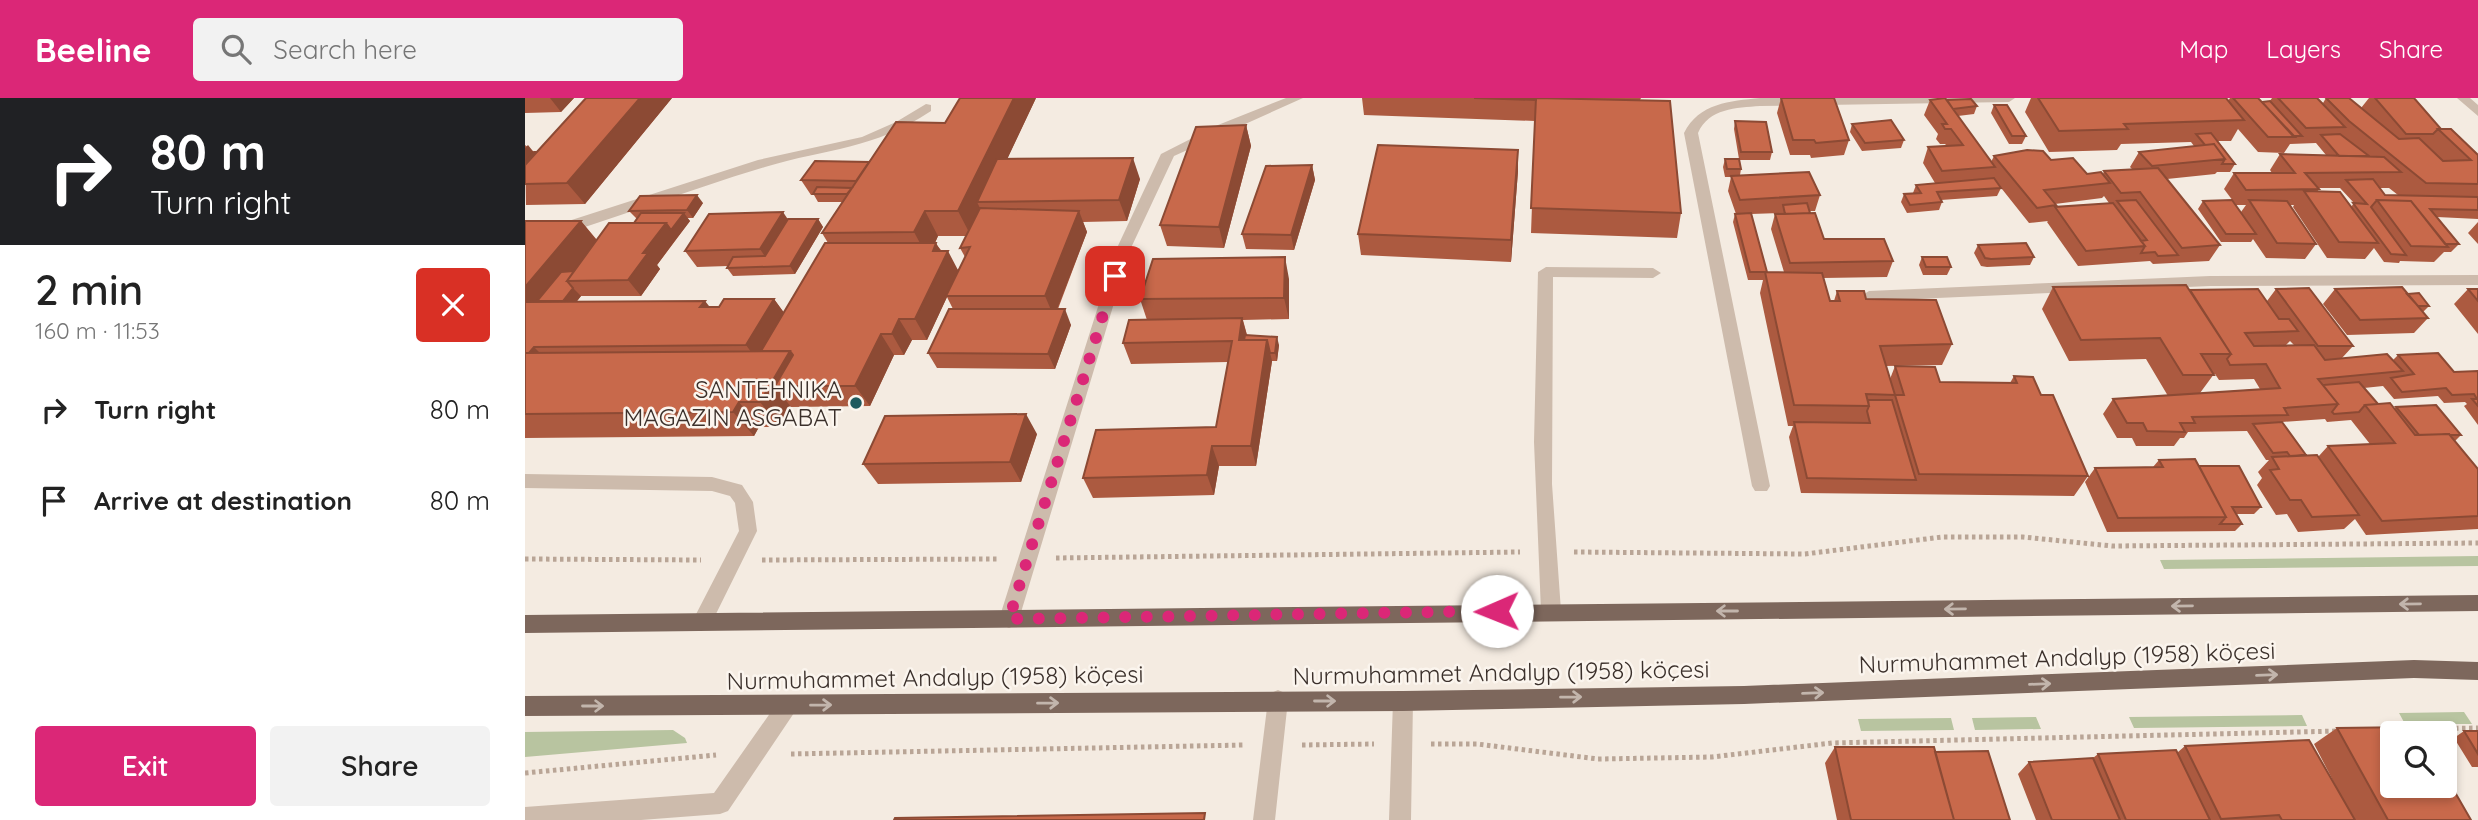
<!DOCTYPE html>
<html lang="en">
<head>
<meta charset="utf-8">
<style>
  body { margin:0; font-family:Quicksand,sans-serif; background:#f2f2f2; color:#222; height:100vh; display:flex; flex-direction:column; font-size:26px; white-space:nowrap }
  * { box-sizing:border-box; margin:0 }
  p { font-size:23px; color:#767676 }
  .icon { flex:none; width:38px; height:38px; fill:none; stroke:currentColor; stroke-width:2; stroke-linecap:round; stroke-linejoin:round }
  .map { position:relative; flex:1; overflow:hidden }
  .details { display:flex; flex-direction:column; background:#fff; width:525px }
  .details>* { flex:none }
  .top-card { background:#202124; color:#fff; overflow:hidden }
  .controls { position:absolute; left:1855px; top:623px; display:grid; gap:14px }
  .controls a { display:grid; place-items:center; width:77px; height:77px; border-radius:7px; background:#fff; box-shadow:0 4px 10px #0003; font-size:35px }
  .pin { position:absolute; display:grid; place-items:center; width:60px; height:60px; color:#fff; margin:-30px; border-radius:14px; box-shadow:0 4px 10px #0006 }
  .me { position:absolute; width:77px; margin:-38px; rotate:269deg; stroke-linejoin:round; filter:drop-shadow(0 0 5px #0008) }
  .turn { display:flex; align-items:center; gap:24px; height:147px; padding:0 35px; font-size:32px }
  .turn .icon { width:91px; height:91px; stroke-width:2.5 }
  .turn b { display:block; font-size:49px; line-height:60px }
  .round { display:grid; place-items:center; flex:none; width:74px; height:74px; border-radius:7px; background:#f2f2f2 }
  .headline { display:flex; align-items:center; justify-content:space-between; height:119px; padding:0 35px }
  h1 { font-size:42px; font-weight:600; line-height:52px }
  .primary-button { display:flex; gap:14px; margin-top:auto; padding:14px 35px }
  .primary-button a { flex:1; height:80px; border-radius:7px; background:#db2777; color:#fff; font-size:28px; font-weight:600; line-height:80px; text-align:center }
  .primary-button a+a { background:#f2f2f2; color:#222 }
  ul { padding:0; list-style:none }
  li { display:flex; align-items:center; gap:21px; height:91px; padding:0 35px }
  li div { flex:1 }
  li b { display:block; font-size:26px }
  li em { font-style:normal }
  header { display:flex; align-items:center; gap:42px; box-sizing:border-box; height:98px; padding:0 35px; background:#db2777; color:#fff }
  header strong { font-size:33px }
  nav { display:flex; gap:38px; margin-inline-start:auto; font-size:24px }
  .search { width:490px; height:63px; background:#f2f2f2; display:flex; align-items:center; gap:18px; box-sizing:border-box; padding:0 24px; border-radius:7px; color:#767676; font-size:26px }
  main { display:flex; flex:1; min-height:0 }
  .map>svg:first-child { display:block }
  .green { fill:#b8c4a0 }
  .lines { fill:none; stroke-linecap:round; stroke-linejoin:round }
  .path { stroke:#b9a596; stroke-width:5; stroke-dasharray:3.5 3.5; stroke-linecap:butt }
  .minor { fill:#cdbbac; fill-rule:evenodd }
  .major { fill:#7d675c; fill-rule:evenodd }
  .wall { fill:#ac5a40; fill-rule:evenodd }
  .shaded-wall { fill:#8c4a34 }
  .building { fill:#c8694b; stroke:#8c4a34; stroke-width:2 }
  .oneway { stroke:#c2b5ac }
  .route { stroke:#db2777; stroke-width:12; stroke-dasharray:0 21.6 }
  .poi-dot { fill:#1f5a5e; stroke:#fbf5ee; stroke-width:2.5 }
  .labels { text-anchor:middle; dominant-baseline:central; stroke-width:5; stroke-linejoin:round; paint-order:stroke }
  .poi-label { font-size:24px; fill:#3b302b; stroke:#fbf5ee; text-anchor:end }
  .street-label { font-size:24px; fill:#3b302b; stroke:#fbf5ee }
</style>
</head>
<body>
<header>
<strong>Beeline</strong>
<div class="search"><svg class="icon" aria-label="search" viewBox="0 0 24 24"><circle cx="10" cy="10" r="6"/><path d="M15 15l6 6"/></svg>Search here</div>
<nav><a>Map</a><a>Layers</a><a>Share</a></nav>
</header>
<main>
<section class="details">
<div class="top-card">
<div class="turn"><svg class="icon" aria-label="right" viewBox="0 0 24 24"><path d="M7 20v-9h11M14 6l5 5-5 5"/></svg><div><b>80 m</b>Turn right</div></div>
</div>
<div class="headline"><div><h1>2 min</h1><p>160 m · 11:53</p></div><a class="round" style="background:#d93025;color:#fff"><svg class="icon" aria-label="close" viewBox="0 0 24 24"><path d="M6 6l12 12M18 6L6 18"/></svg></a></div>
<ul>
<li><svg class="icon" aria-label="right" viewBox="0 0 24 24"><path d="M7 20v-9h11M14 6l5 5-5 5"/></svg><div><b>Turn right</b></div><em>80 m</em></li>
<li><svg class="icon" aria-label="arrive" viewBox="0 0 24 24"><path d="M6 21V4h12l-3 4 3 4H6"/></svg><div><b>Arrive at destination</b></div><em>80 m</em></li>
</ul>
<div class="primary-button"><a>Exit</a><a>Share</a></div>
</section>
<div class="map">
<svg width="1953" height="722" viewBox="0 0 1953 722">
  <rect width="100%" height="100%" fill="#f4ebe1"/>
  <path class="green" d="M1953,458V468L1639,471L1635,462Z
    M1939,614L1947,626H1880L1874,615Z
    M1777,617L1782,628L1609,630L1604,619Z
    M1511,619L1516,631L1450,632L1447,620Z
    M1426,620L1429,632L1336,633L1333,621Z
    M148,632L160,640L162,645L0,659V634Z"/>
  <g class="lines">
    <path class="path" d="M1049,454L1280,456L1417,439H1498L1587,448L1953,445
      M531,460L995,454
      M0,461L176,462
      M237,462L473,461
      M1888,631L1953,630
      M906,646H952L1073,661L1187,659L1307,645L1813,633
      M777,647L849,646
      M266,656L719,647
      M0,675L191,657"/>
    <path class="minor" d="M761,0H778L649,58L605,152L494,521L491,527L484,530L477,527L474,521L591,152L636,56L693,27Z
      M1235,0H1490L1484,4L1235,8C1211,10 1184,10 1173,35L1245,388L1242,393H1230L1227,388L1159,35C1174,5 1205,3 1235,0Z
      M1932,0H1945L1953,7V18Z
      M401,6L406,7V13C348,52 303,50 240,69C159,93 81,125 0,147V137L233,62L337,39L371,24Z
      M1021,169L1128,170L1136,175L1128,180L1028,179L1027,386L1036,513L1033,519L1026,521L1019,519L1016,513L1009,344L1013,174Z
      M1953,177V187L1685,188L1344,203L1336,198L1344,193L1685,178Z
      M0,376L187,379L217,387L228,404L232,433L184,530L177,533L170,530L167,524L214,433L210,405L205,398L187,393L0,390Z
      M753,592L760,595L763,602L750,722H728L743,602L746,595Z
      M878,593L885,596L888,603L886,722H864L868,603L871,596Z
      M262,598L269,601L272,608L269,615L203,713L195,716L116,722H0V709L189,695L255,601Z"/>
    <path class="major" d="M1953,497V513L0,535V517Z
      M1889,562L1953,564V582L1889,580L1219,606L878,613L0,618V598L878,593L1219,588Z"/>
  </g>
  <path class="wall" d="M0,0H49L36,14L0,15Z
    M61,0H147L60,106L1,107L0,47L9,54H11Z
    M511,0L482,61L615,81L602,123L558,124L562,134L533,211L546,227L530,271L412,270L403,255L428,211L422,199L402,242H387L379,257H369L345,308L266,309L255,329H234L229,338L0,340V123H56L72,142L109,125L112,121L104,113L178,105L168,120H162L165,123L132,167L135,171L116,198H56L51,204L194,209L249,201L259,215L303,145L297,135L317,104H293L289,97H286L276,82L344,64L420,25ZM413,138H441L435,150L440,159L433,172L410,145Z
    M837,0H1116L1115,2L1156,115L1152,140L1006,135L1010,23L839,17Z
    M1256,0L1324,42L1319,57L1286,60L1285,57H1265L1252,15Z
    M1506,0H1701L1703,3L1705,0H1733L1737,4L1745,3L1747,0H1792L1798,5L1801,0L1836,10L1844,0H1889L1916,31L1953,57V121L1912,119L1934,146L1926,154H1919L1909,164L1875,163L1874,165L1859,164L1849,150L1840,161L1802,160L1768,109L1769,107H1764L1791,146L1780,161L1741,160L1728,141L1726,144H1696L1673,111L1678,103L1716,114L1721,107H1711L1699,91L1709,75H1747L1745,72L1755,56L1801,57L1791,45L1765,46L1759,55L1733,54L1713,31L1706,43H1693L1710,66L1705,74H1692L1690,76L1642,81L1695,147L1684,163L1628,166L1625,163L1553,168L1522,124L1523,123L1504,125L1473,86L1476,90L1472,98L1416,102L1417,104L1414,112L1382,115L1376,104L1379,96H1389L1388,95L1391,87L1410,85L1398,65L1403,49L1422,48L1420,46H1415L1411,41L1413,36L1399,17L1405,2H1422L1452,8L1449,16L1433,18L1466,64L1469,58L1526,62L1562,76H1578L1579,73L1607,71L1605,69L1614,54L1669,48L1666,44L1596,46L1592,52L1524,54L1500,14ZM1793,90H1815L1829,105L1826,109L1792,94L1794,91ZM1855,90H1864L1873,97H1860ZM1579,98L1584,105L1530,109L1531,107L1530,106L1577,100Z
    M1469,7L1501,38L1497,46H1484L1466,15Z
    M1210,23L1247,54L1245,62H1214L1216,71L1215,77L1295,97L1290,113H1285L1299,141L1368,163L1362,179L1298,180L1305,203H1309L1312,193L1341,201L1427,246L1417,267L1361,268L1365,281L1370,268L1415,284L1485,285L1489,278L1516,297L1563,378L1549,398L1276,395L1264,339L1268,328H1263L1235,195L1238,182H1223L1208,124L1210,116H1211L1203,93L1206,79H1200L1198,69L1200,61H1214L1209,31ZM1256,115V116H1250L1246,131L1259,174H1242L1226,116Z
    M1327,26L1379,42L1376,50L1337,53L1325,34Z
    M721,27L726,48L699,150L642,148L635,127Z
    M993,52V73L986,164L836,157L833,136Z
    M787,67L790,82L769,152L721,151L717,136Z
    M263,121H293L298,129L270,176L208,178L202,170L203,168L172,169L160,153Z
    M1953,124V146L1943,135Z
    M1453,147L1509,159L1505,167L1462,169L1456,168L1449,155Z
    M1397,159L1426,169L1422,177H1398L1394,167Z
    M764,181V221L718,222L722,237L754,247L752,263H747L731,368H694L689,397L568,400L558,380L691,329L703,264L606,266L598,245L622,222L615,201Z
    M1528,189L1665,192L1742,203L1751,191L1828,248L1817,260L1868,262L1873,257L1929,274L1953,273V327L1939,308L1942,306L1940,304L1919,305L1913,298L1869,301L1858,288L1839,290L1853,306L1869,311L1871,309L1936,337L1930,343L1953,371V431L1841,437L1830,421L1819,431L1773,434L1762,416L1751,417L1732,387L1737,380L1733,374L1744,362H1741L1722,333L1663,334L1659,340H1655L1649,348H1611L1607,340H1592L1578,316L1588,301L1643,298L1621,261L1544,263L1517,211ZM1765,243L1769,247H1761ZM1689,276H1690L1694,282L1729,281L1735,291L1675,295ZM1800,321L1802,324L1826,322L1845,346L1803,348L1793,359L1781,357L1757,324Z
    M1810,191L1883,196L1904,208L1898,214L1903,220L1889,235L1822,237L1798,206Z
    M1943,191H1953V236L1929,206Z
    M512,336L496,384L353,386L338,366Z
    M1634,362L1674,368L1736,409L1729,416H1712L1717,426L1710,433L1582,434L1560,384L1570,370L1628,369Z
    M1812,630L1946,722H1511L1493,676L1504,664L1568,660L1573,656L1653,654L1660,648L1816,698L1789,646Z
    M1939,633H1953V669H1947L1929,640Z
    M1310,649L1410,654L1485,722H1312L1300,665Z"/>
  <path class="shaded-wall" d="M25,0H49L36,14Z
    M115,0H147L60,106L42,85Z
    M489,0H511L462,104H452L457,114L446,138L433,113Z
    M721,27L726,48L699,150L694,129Z
    M3,47L15,62L0,79V50Z
    M993,52V73L986,164V142Z
    M608,60L615,81L602,123L594,102Z
    M787,67L790,82L769,152L766,137Z
    M172,97L178,105L168,120L162,112Z
    M400,113L413,138L403,160L389,134Z
    M554,113L562,134L529,219L520,198Z
    M258,114L268,129L245,166L235,151Z
    M159,115L165,123L152,140L146,132Z
    M293,121L298,129L270,176L265,168Z
    M56,123L73,144L0,235V189Z
    M141,125L152,140L132,167L135,171L116,198L103,182L118,155Z
    M411,145L420,160L423,153L434,174L421,198L422,199L402,242L390,221L408,153Z
    M760,159L764,181V221L759,200Z
    M48,190L56,198L46,211L38,203Z
    M249,201L260,216L232,262L221,247Z
    M180,203L192,218L175,209Z
    M540,211L546,227L530,271L523,256Z
    M717,220L723,241L721,255L714,242Z
    M374,221L387,242L379,257L367,236Z
    M356,236L369,257L345,308L330,288Z
    M752,239L754,247L752,263L750,255Z
    M742,242L747,263L731,368L726,348Z
    M9,249L24,264L4,255Z
    M265,253L283,278L250,288L266,309L255,329L235,304Z
    M214,304L234,329L229,338L208,314Z
    M501,316L512,336L496,384L485,364Z
    M687,348L694,368L689,397L682,377Z"/>
  <path class="building" d="M61,0H115L42,85L0,86V67Z
    M435,0H489L433,113H400L389,134L297,135L371,24L420,25Z
    M949,0H1011V2Z
    M1011,0L1145,3L1156,115L1006,110Z
    M1256,0H1309L1324,42L1291,45L1289,42H1268Z
    M1420,0L1470,69L1417,73L1403,49L1438,47L1426,31H1420L1417,26H1422L1405,2Z
    M1513,0H1701L1719,22L1599,26L1603,31L1534,33Z
    M1708,0H1733L1770,39H1743Z
    M1753,0H1792L1820,29L1781,30Z
    M1801,0H1824L1874,41L1894,40L1918,63L1946,62L1913,31H1926L1953,57V86L1901,85L1824,23Z
    M1850,0H1889L1916,31H1913L1908,36H1881Z
    M1446,1L1452,8L1428,11L1422,2Z
    M1745,3L1777,38H1768L1737,4Z
    M1469,7H1482L1501,38H1487Z
    M1366,22L1379,42L1340,45L1327,26Z
    M1210,23L1241,24L1247,54H1216Z
    M721,27L694,129L635,127L671,29Z
    M1686,35L1710,66H1697L1700,61L1689,46L1680,47L1671,36Z
    M1815,36L1844,58H1814L1796,37Z
    M1689,46L1700,61L1627,68L1614,54Z
    M853,47L993,52L986,142L833,136Z
    M1502,52L1518,53L1526,62L1548,60L1562,76L1576,74L1585,85L1519,92L1531,107L1512,110L1469,58Z
    M9,54H11L0,67V64Z
    M1755,56L1859,59L1876,74L1780,75L1794,91L1721,92L1709,75H1770Z
    M608,60L594,102L452,104L472,61Z
    M1200,61H1214L1216,71H1202Z
    M290,63L344,64L331,83L276,82Z
    M787,67L766,137L717,136L741,68Z
    M1633,70L1695,147L1657,150L1615,94L1596,95L1579,73Z
    M1284,74L1295,97L1215,102L1206,78Z
    M1469,80L1476,90L1412,94L1417,104L1385,107L1379,96L1396,95L1391,87Z
    M1848,81L1860,97L1953,99V112L1905,111L1934,146H1920L1886,103L1852,102L1846,109L1881,157L1866,156L1828,105L1842,106L1821,82Z
    M292,89L327,90L322,96H288Z
    M1779,93L1815,94L1853,145L1814,144Z
    M172,97L162,112L104,113L115,98Z
    M1611,102L1653,157L1633,158L1630,154L1616,155L1620,148L1616,143L1622,142L1592,103Z
    M1707,102L1731,136H1701L1678,103Z
    M1724,102L1762,103L1791,146L1752,145Z
    M1852,102L1886,103L1923,149L1886,148Z
    M1282,105L1285,115L1260,116L1258,107Z
    M1588,105L1620,148L1561,153L1530,109Z
    M455,110L554,113L520,198H421L445,149L435,150Z
    M258,114L235,151L160,153L184,116Z
    M116,115H159L146,132L141,125H109Z
    M1226,115L1242,174H1225L1210,116Z
    M1290,115L1299,141H1359L1368,163L1265,165L1250,116Z
    M263,121H293L265,168L202,170L208,159L240,158Z
    M0,123H56L0,189Z
    M84,125H141L118,155H123L103,182L42,183Z
    M300,145H411L408,153H423L390,221H374L367,236H356L330,288H250L268,257L265,253H236Z
    M1501,145L1509,159L1466,161L1460,160L1453,147Z
    M760,159L759,200L615,201L628,161Z
    M1397,159H1422L1426,169H1401Z
    M49,173L42,183L48,190L38,203H12L36,174Z
    M1240,174L1297,175L1305,203H1315L1312,193H1339L1341,201L1411,202L1427,246L1355,248L1370,297L1341,296L1344,308L1269,307Z
    M1661,187L1706,256H1676L1689,277H1658L1635,240L1556,242L1528,189Z
    M1877,189L1903,220L1835,222L1810,191Z
    M1784,190L1828,248H1793L1751,191Z
    M1733,191L1754,221H1764L1773,233L1720,235L1729,248L1789,247L1800,262L1862,256L1878,273L1793,281L1813,306L1759,310L1763,317L1667,319L1670,325H1655L1660,334L1622,333L1618,325H1602L1588,301L1755,290L1741,266L1705,267L1702,261L1706,256L1665,192Z
    M1943,191H1953V203Z
    M1894,195L1904,208H1893L1882,196Z
    M199,201H249L221,247L9,249L4,255H0V204L180,203L175,209H194Z
    M424,211H540L523,256L403,255Z
    M717,220L714,242H742L726,348H687L682,377L558,380L571,332L691,329L707,243L598,245L604,222Z
    M720,237L752,239L750,255H745L742,242H719Z
    M265,253L235,304H214L208,314L0,316V255Z
    M1913,255L1929,274L1953,273V308L1947,301H1952L1949,296L1927,297L1921,290L1877,294L1866,280L1889,276L1873,257Z
    M1370,268L1410,269L1415,284L1492,285L1489,278L1508,279L1516,297H1528L1563,378L1394,376L1370,297H1379Z
    M1834,284L1853,306L1840,307L1834,314L1809,316L1807,314L1813,306L1798,287Z
    M1343,302H1367L1391,382L1282,380L1269,324L1345,325L1342,313L1344,308Z
    M1865,305L1890,337L1924,336L1953,371V418L1857,423L1803,348L1870,345L1840,307Z
    M1911,307L1936,337H1925L1924,336L1894,337L1871,309Z
    M501,316L485,364L338,366L360,318Z
    M1757,324L1781,357L1765,358L1762,354L1748,355L1728,326Z
    M1792,357L1834,417L1787,419L1776,402H1765L1745,372L1754,371L1747,359Z
    M1670,361L1701,419L1593,420L1570,370L1638,369L1634,362Z
    M1674,368H1714L1736,409H1707L1717,426H1695L1701,419Z
    M1891,629L1895,635H1867V688H1920V677L1946,722H1863L1812,630Z
    M1939,633H1953V656Z
    M1784,642L1830,722H1757L1754,717L1696,721L1660,648Z
    M1310,649H1409L1429,722H1326Z
    M1651,652L1685,722H1601L1573,656Z
    M1463,653L1485,722H1429L1410,654Z
    M1568,660L1595,722H1527L1504,664Z
    M680,715L679,722H369L370,720Z"/>
  <defs><path id="oneway-shaft" d="M-6 0H5M1.5-3L5.5 0L1.5 3" fill="none" stroke-width="1.6" stroke-linecap="round" stroke-linejoin="round" transform="scale(1.75)"/></defs>
  <g class="oneway">
    <use href="#oneway-shaft" transform="translate(1885 506) rotate(179)"/>
    <use href="#oneway-shaft" transform="translate(1657 508) rotate(179)"/>
    <use href="#oneway-shaft" transform="translate(1430 511) rotate(179)"/>
    <use href="#oneway-shaft" transform="translate(1202 513) rotate(-180)"/>
    <use href="#oneway-shaft" transform="translate(1742 577) rotate(-2)"/>
    <use href="#oneway-shaft" transform="translate(1515 586) rotate(-2)"/>
    <use href="#oneway-shaft" transform="translate(1288 595) rotate(-2)"/>
    <use href="#oneway-shaft" transform="translate(1046 599) rotate(-1)"/>
    <use href="#oneway-shaft" transform="translate(800 603)"/>
    <use href="#oneway-shaft" transform="translate(523 605) rotate(-1)"/>
    <use href="#oneway-shaft" transform="translate(296 607) rotate(-1)"/>
    <use href="#oneway-shaft" transform="translate(68 608)"/>
  </g>
  <g class="lines">
    <path class="route" d="M590,178L484,521L972,513"/>
  </g>
  <circle class="poi-dot" cx="331" cy="305" r="7"/>
  <g class="labels">
    <g class="poi-label">
      <text x="317" y="291">SANTEHNIKA<tspan x="317" dy="28">MAGAZIN ASGABAT</tspan></text>
    </g>
    <g class="street-label">
      <text transform="translate(1542 559) rotate(-2)">Nurmuhammet Andalyp (1958) köçesi</text>
      <text transform="translate(976 574) rotate(-1)">Nurmuhammet Andalyp (1958) köçesi</text>
      <text transform="translate(410 579) rotate(-1)">Nurmuhammet Andalyp (1958) köçesi</text>
    </g>
  </g>
</svg>
<div class="controls">
<a><svg class="icon" aria-label="search" viewBox="0 0 24 24"><circle cx="10" cy="10" r="6"/><path d="M15 15l6 6"/></svg></a>
</div>
<div class="pin" style="left:590px;top:178px;background:#d93025"><svg class="icon" aria-label="arrive" viewBox="0 0 24 24"><path d="M6 21V4h12l-3 4 3 4H6"/></svg></div>
<svg class="me" style="left:972px;top:513px" viewBox="-20 -20 40 40"><circle r="19" fill="#fff"/><path d="M0-13L10 11 0 6-10 11z" fill="#db2777"/></svg>
</div>
</main>
</body>
</html>
